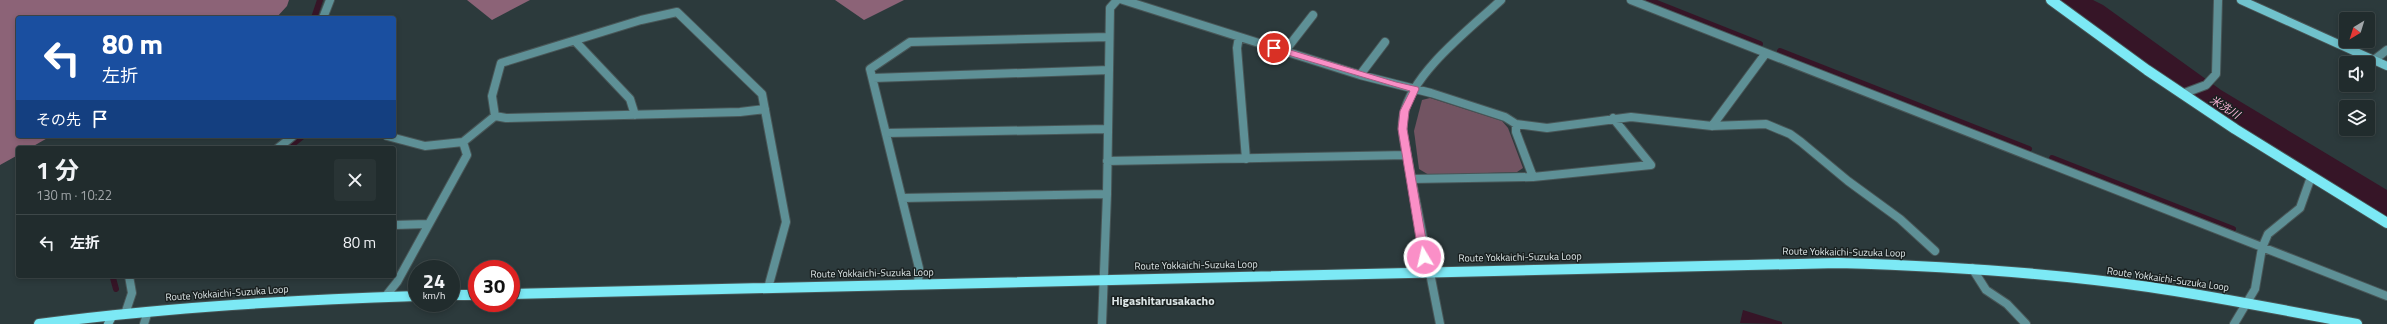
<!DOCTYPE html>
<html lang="ja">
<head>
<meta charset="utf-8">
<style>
  body { margin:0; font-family:"Titillium Web","Noto Sans JP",sans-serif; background:#293435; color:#f1f3f6; height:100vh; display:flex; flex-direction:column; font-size:15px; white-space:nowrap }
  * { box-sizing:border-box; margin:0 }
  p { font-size:13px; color:#a2a7aa }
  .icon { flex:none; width:22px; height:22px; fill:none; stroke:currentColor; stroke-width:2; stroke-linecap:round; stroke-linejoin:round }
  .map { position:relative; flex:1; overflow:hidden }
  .side { position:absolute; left:16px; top:146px; width:380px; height:132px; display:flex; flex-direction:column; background:#212c2d; border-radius:4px; box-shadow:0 2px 6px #0003,0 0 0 1px #3e4849 }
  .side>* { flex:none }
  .hud { position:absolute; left:16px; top:16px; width:380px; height:122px; border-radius:4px; box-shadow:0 2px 6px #0003,0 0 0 1px #3e4849; background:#1a4fa0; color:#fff; overflow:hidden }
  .needle { width:26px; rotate:218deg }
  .tools { position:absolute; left:2339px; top:12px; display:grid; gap:8px }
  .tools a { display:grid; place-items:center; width:36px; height:36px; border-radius:4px; background:#212c2d; box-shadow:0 2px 6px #0003,0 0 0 1px #3e4849; font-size:20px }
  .speed { position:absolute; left:408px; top:260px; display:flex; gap:8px; font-size:20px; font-weight:700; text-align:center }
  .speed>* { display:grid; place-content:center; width:52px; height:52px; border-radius:50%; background:#212c2d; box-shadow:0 2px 6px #0003,0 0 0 1px #3e4849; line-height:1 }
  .speed small { font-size:10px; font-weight:400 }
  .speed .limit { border:6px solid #d22; background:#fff; color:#111 }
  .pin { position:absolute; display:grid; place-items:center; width:34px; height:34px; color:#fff; margin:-17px; border:2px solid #fff; border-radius:50%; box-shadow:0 1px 4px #0007 }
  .me { position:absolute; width:44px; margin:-22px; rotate:351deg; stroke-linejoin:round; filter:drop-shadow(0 0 3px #0008) }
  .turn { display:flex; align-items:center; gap:14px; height:84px; padding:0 20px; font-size:18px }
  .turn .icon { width:52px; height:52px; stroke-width:2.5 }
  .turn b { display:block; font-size:28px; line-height:34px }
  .then { display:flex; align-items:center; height:38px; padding:0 20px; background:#0003; gap:8px; font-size:15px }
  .round { display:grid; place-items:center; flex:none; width:42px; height:42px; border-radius:4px; background:#293435 }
  .head { display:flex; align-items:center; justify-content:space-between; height:68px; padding:0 20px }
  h1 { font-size:24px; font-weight:700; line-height:30px }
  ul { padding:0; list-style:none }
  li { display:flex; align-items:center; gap:12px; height:56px; padding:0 20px; border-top:1px solid #3e4849 }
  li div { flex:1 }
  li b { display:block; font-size:15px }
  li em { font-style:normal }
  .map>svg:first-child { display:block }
  .green { fill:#725462 }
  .forest { fill:#8c6377 }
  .water { fill:#361527 }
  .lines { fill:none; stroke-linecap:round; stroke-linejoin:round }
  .stream { stroke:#361527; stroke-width:6 }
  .river { fill:#361527; fill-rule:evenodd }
  .street-casing { stroke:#485657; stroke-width:10 }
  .secondary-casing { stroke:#485657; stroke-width:10 }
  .primary-casing { stroke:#485657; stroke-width:12 }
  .street { stroke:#5e9096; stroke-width:8 }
  .secondary { stroke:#70c2cc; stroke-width:8 }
  .primary { stroke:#7ce9f5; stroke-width:10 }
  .route { fill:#fa8fc7; stroke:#a25d81 }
  .labels { text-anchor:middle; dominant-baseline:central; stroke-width:3; stroke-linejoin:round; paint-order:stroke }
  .street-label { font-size:10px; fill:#dde6e7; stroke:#192020 }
  .water-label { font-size:11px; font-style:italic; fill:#fab6d7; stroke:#192020 }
  .quarter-label { font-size:12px; font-weight:bold; fill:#dde6e7; stroke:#192020 }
</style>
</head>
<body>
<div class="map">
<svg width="2387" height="324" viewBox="0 0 2387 324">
  <rect width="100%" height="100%" fill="#2c3a3c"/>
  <path class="green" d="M1430,98L1502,121L1508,128L1523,168L1517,172L1429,175L1419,169L1414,131L1422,100Z"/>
  <path class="forest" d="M0,0H289L287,6L276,18H18V136H51L30,148H18V155L0,165Z
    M467,0H530L492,20Z
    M835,0H904L864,20Z"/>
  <path class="water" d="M1743,310L1782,322V324L1740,323Z"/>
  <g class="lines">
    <path class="stream" d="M1649,0L1760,44
      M314,18L320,0
      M1780,51L2029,149
      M288,148L303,136
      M2052,158L2233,229
      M113,278L116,289"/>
    <path class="river" d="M2050,0H2093L2103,5L2221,90L2387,190V222L2373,218L2195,106L2079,19L2055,7Z"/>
    <g class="street-casing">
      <path id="street" d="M1123,0L1360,75L1431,93L1505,117L1516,124L1547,128L1631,117L1712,126L1766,124L1790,134L1801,142L1848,181L1900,219L1935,251
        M1631,0L2387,296
        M323,18L330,0
        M1239,37L1237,48L1246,159
        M575,41L630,99L635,115
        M1285,51L1313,15
        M2374,60L2387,50
        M1360,75L1385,42
        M873,78L1109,70
        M2182,94L2206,85L2216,74L2218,0
        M495,116L506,118L740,112L765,109
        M1712,126L1766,53
        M886,133L1108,129
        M463,142L495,116L492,96L501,63L641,20L677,12L762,94L786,222L768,288
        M278,148L293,136
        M1107,161L1407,155
        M1533,177L1651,165L1613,118
        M1411,179L1533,177L1516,132V124
        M902,198L1107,194
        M394,225L427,224
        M1972,268L1986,290L2007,304L2026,324
        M918,284L919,268L870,69L910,42L1109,37
        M385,297L397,282L467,155L463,142L425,146L387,136
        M125,314L132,293L129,276
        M144,324L148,311
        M1102,324L1107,194L1110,8L1117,0
        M1440,324L1405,146C1403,135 1401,124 1404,113C1414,71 1470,29 1501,0
        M2234,324L2255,289L2262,248L2268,234L2300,208L2311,177"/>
    </g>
    <g class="secondary-casing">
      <path id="secondary" d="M2241,0L2387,66
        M108,324L113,315"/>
    </g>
    <g class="primary-casing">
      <path id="primary" d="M2051,0L2147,70L2235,129L2387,223
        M511,294L1838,263C1942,266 2046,272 2149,287C2218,297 2288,311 2357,324
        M451,295H477
        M39,324C165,307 290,300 417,296"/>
    </g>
    <use href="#street" class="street"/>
    <use href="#secondary" class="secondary"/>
    <use href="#primary" class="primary"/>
  </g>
  <path class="route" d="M1274,45L1396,82L1418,87L1419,89L1409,111L1407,129L1429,257L1427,259H1421L1419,257L1398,129L1400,111L1410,91L1271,50L1270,48Z"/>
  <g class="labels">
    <g class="street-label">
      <text transform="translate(1844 252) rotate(1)">Route Yokkaichi-Suzuka Loop</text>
      <text transform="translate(1520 257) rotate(-1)">Route Yokkaichi-Suzuka Loop</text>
      <text transform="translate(1196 265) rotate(-1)">Route Yokkaichi-Suzuka Loop</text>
      <text transform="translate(872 273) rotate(-1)">Route Yokkaichi-Suzuka Loop</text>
      <text transform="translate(2168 279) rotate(8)">Route Yokkaichi-Suzuka Loop</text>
      <text transform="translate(227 293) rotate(-4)">Route Yokkaichi-Suzuka Loop</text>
    </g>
    <g class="water-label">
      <text transform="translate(2225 107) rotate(32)">米洗川</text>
    </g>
    <g class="quarter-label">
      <text x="1163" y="300">Higashitarusakacho</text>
    </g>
  </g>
</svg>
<div class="tools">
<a><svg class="needle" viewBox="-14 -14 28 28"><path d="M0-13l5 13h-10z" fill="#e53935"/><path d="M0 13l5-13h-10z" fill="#a2a7aa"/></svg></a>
<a><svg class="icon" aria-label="sound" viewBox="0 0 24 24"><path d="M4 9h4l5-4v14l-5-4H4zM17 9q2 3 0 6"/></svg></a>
<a><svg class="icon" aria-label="layers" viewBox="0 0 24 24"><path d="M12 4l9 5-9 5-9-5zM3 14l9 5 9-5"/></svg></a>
</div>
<div class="speed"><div>24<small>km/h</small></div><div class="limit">30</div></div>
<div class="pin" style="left:1274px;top:48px;background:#d93025"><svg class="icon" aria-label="arrive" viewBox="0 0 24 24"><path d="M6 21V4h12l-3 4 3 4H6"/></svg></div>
<svg class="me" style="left:1424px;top:257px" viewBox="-20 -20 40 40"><circle r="17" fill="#fa8fc7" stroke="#fff" stroke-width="3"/><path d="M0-11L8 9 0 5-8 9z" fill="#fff"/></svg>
<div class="hud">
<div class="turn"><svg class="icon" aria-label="left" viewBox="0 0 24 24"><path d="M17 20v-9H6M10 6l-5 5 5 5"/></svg><div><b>80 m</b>左折</div></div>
<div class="then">その先<svg class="icon" aria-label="arrive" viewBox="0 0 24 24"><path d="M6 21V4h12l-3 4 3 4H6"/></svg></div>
</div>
<section class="side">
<div class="head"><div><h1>1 分</h1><p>130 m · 10:22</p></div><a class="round"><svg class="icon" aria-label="close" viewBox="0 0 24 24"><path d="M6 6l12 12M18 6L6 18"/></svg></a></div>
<ul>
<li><svg class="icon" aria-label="left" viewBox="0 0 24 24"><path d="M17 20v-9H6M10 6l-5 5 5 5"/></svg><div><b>左折</b></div><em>80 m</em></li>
</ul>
</section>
</div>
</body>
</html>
